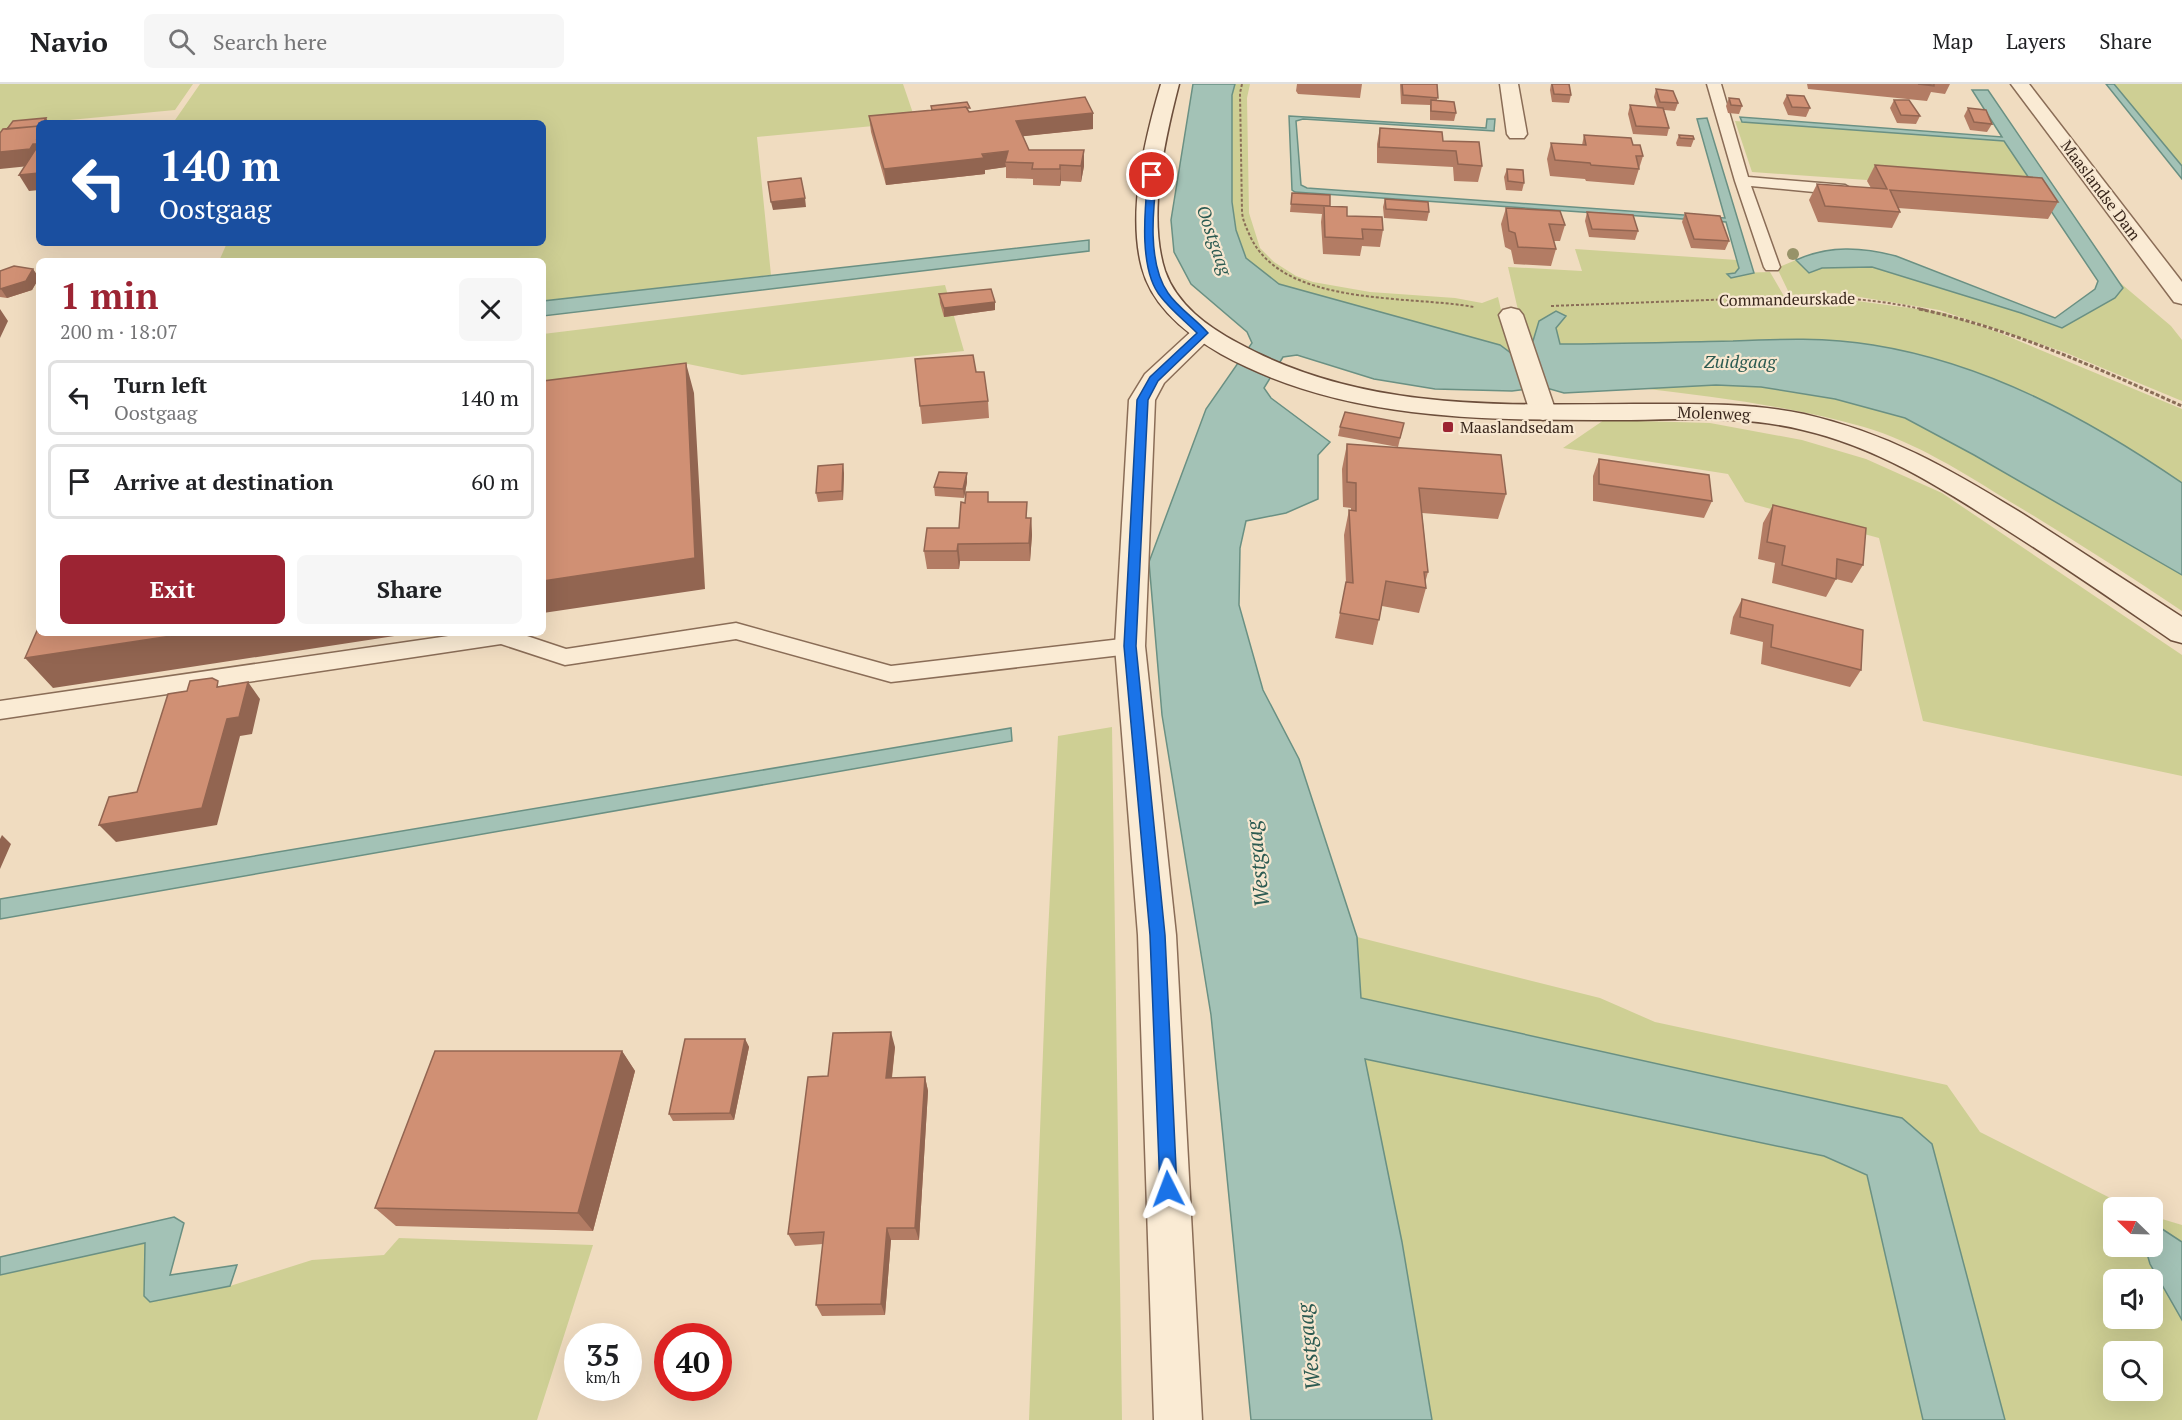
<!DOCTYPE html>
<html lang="en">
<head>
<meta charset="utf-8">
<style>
  body { margin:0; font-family:"PT Serif",serif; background:#f6f6f6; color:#202124; height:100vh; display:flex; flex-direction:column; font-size:22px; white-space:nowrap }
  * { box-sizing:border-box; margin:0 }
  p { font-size:20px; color:#757577 }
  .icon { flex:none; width:33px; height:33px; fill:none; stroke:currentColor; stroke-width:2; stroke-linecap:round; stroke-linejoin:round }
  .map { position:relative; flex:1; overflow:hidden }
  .side { position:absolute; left:36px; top:174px; width:510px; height:378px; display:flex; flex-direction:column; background:#fff; border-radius:9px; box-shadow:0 6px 24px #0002 }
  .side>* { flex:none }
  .guide { position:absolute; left:36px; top:36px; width:510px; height:126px; border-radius:9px; box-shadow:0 6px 24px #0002; background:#1a4fa0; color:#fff; overflow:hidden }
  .needle { width:39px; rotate:293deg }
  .fabs { position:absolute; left:2103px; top:1113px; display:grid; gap:12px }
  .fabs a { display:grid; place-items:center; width:60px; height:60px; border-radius:9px; background:#fff; box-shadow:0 6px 24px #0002; font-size:30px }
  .speed { position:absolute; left:564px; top:1239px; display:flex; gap:12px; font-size:30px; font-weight:700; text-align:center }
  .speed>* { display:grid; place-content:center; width:78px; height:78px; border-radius:50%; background:#fff; box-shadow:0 6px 24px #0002; line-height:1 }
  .speed small { font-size:15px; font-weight:400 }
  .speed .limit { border:9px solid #d22; background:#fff; color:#111 }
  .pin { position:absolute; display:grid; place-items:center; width:51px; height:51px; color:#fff; margin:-26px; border:3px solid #fff; border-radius:50%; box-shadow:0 2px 6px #0007 }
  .me { position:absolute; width:66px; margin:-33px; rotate:357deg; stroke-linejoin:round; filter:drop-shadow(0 0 4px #0008) }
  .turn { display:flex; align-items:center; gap:21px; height:126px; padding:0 24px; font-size:27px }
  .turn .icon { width:78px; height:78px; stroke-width:2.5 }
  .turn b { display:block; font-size:42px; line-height:51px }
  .round { display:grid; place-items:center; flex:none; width:63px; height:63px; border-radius:9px; background:#f6f6f6 }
  .summary { display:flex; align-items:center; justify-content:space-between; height:102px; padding:0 24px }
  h1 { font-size:36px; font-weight:700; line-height:45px; color:#9c2433 }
  .button { display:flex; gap:12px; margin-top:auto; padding:12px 24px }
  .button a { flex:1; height:69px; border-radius:9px; background:#9c2433; color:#fff; font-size:24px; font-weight:700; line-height:69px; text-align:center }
  .button a+a { background:#f6f6f6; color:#202124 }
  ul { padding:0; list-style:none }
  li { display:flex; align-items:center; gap:18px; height:75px; margin:0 12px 9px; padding:0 12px; border:3px solid #e0e0e0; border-radius:9px }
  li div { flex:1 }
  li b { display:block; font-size:22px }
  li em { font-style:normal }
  header { display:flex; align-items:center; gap:36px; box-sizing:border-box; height:84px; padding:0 30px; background:#fff; border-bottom:2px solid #e0e0e0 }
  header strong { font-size:28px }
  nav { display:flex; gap:33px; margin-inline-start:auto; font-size:21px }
  .search { width:420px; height:54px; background:#f6f6f6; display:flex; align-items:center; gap:15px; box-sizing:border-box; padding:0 21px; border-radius:9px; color:#757577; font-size:22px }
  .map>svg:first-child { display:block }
  .green { fill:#cecf94; fill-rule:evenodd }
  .water { fill:#a3c2b6; stroke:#6a9083; stroke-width:1.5 }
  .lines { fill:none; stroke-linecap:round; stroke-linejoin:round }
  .service-casing { stroke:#8a6d57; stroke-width:3 }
  .minor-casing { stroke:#8a6d57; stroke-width:3 }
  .tertiary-casing { stroke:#8a6d57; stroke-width:3 }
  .secondary-casing { stroke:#6c4e3b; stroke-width:3 }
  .path-far1 { stroke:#8a6d57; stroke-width:2; stroke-dasharray:3 2; stroke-linecap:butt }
  .path { stroke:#8a6d57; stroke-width:3; stroke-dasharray:4 2; stroke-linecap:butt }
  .service { fill:#faebd4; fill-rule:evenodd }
  .minor { fill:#faebd4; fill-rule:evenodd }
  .tertiary { fill:#faebd4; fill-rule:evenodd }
  .secondary { fill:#faebd4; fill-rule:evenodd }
  .tree { fill:#979369 }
  .wall { fill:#b37c64 }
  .shaded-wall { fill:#926551 }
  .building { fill:#d09074; stroke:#926551; stroke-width:1.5 }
  .route { fill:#1a73e8; stroke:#114b97; stroke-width:1.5 }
  .poi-dot { fill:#9c2433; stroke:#f7e7d0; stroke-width:2 }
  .labels { text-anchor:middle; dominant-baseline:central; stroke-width:4.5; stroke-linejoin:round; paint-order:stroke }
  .far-street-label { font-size:16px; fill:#39271c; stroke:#f7e7d0 }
  .far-poi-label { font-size:16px; fill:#39271c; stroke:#f7e7d0; text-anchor:start }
  .far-water-label { font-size:18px; font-style:italic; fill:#2b5a51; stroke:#f7e7d0 }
  .water-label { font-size:21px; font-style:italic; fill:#2b5a51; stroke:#f7e7d0 }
</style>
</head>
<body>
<header>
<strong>Navio</strong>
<div class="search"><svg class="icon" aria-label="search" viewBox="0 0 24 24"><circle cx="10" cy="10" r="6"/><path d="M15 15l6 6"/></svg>Search here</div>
<nav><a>Map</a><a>Layers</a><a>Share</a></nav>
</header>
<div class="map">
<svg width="2182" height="1336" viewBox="0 0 2182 1336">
  <rect width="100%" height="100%" fill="#f0dcc0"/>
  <path class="green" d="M0,0H193L175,26L17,41L0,62Z
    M200,0H903L916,38L757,53L771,191L543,217V177H219L227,159H543V39H173Z
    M1235,0H1250L1247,14L1249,129L1260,164L1274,178L1296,192L1313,198L1370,208L1455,214L1482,219L1498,213L1511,269L1279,200L1246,174L1236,146L1232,118V11Z
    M2114,0H2182V82Z
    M1735,37L2004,57L2038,108L1752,88Z
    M1575,165L1737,176L1739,184L1735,189L1770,188L1785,214H1834L1941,228L1995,247L2182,325V399C2089,335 1986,279 1873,261C1827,253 1779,255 1732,257C1675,258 1617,260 1560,260L1556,243L1539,237L1533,257L1518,226L1508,183L1582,187Z
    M1796,176L1809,189L1822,184L1872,183L2021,229L2062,244L2123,204L2118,197L2171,242L2182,256V317L2064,268L1939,226L1835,209L1790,211L1777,184Z
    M945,201L964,267L742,291L688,280L543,298V250Z
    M1716,301L1761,303L1835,315L1905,334L1974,371L2182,491V527C2125,489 2068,452 2009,417C1964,389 1915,358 1864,343C1790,322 1715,313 1640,304Z
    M1604,336L1710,339L1802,356L1866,375L1942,409L2182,571V692L1923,637L1879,454L1745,418L1728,390L1563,364Z
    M1112,643L1122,1336H1029L1046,889L1058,652Z
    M1357,853L1600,914L1655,938L1947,1001L1980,1048L2128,1123L2114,1124V1162L2145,1163L2150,1180L2182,1236V1336H2005L1932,1060L1902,1034L1361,914ZM2114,1196H2152V1234H2114ZM2114,1268H2152V1306H2114Z
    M1364,975L1824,1072L1867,1091L1923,1336H1432L1402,1158Z
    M2152,1132L2182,1141V1158L2153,1139Z
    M399,1154L593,1161L537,1336H0V1191L145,1159L144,1212L150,1218L230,1202L312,1176L384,1171Z"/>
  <path class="water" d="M1193,0H1235L1232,11V118L1236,146L1246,174L1279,200L1500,261L1511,269L1533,257L1539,237L1556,227L1566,232L1556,244L1560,260C1618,260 1675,258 1733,257C1779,255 1827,253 1873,261C1986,279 2089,335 2182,399V491L1974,371L1905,334L1835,315L1761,303L1716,301L1564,309L1543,303L1512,307L1435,305L1374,295L1297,271L1283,273L1264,304L1271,314L1330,358L1318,371V415L1286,429L1246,437L1240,464L1239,521L1263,606L1299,675L1357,853L1361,914L1902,1034L1932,1060L2005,1336H1923L1867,1091L1824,1072L1365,975L1402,1158L1432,1336H1251L1211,931L1162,631L1149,478L1206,325L1252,259L1247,248L1191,200L1174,168L1171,136Z
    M2106,0H2114L2182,82V95Z
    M1972,6H1988L2123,204L2115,214L2062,244L2021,229L1872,183L1822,184L1809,189L1796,176C1829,161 1862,163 1896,172L2055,234L2095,205L2098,197L2004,57L1742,38L1740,33L2002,53Z
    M1289,32L1486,44L1487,35H1495L1494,47L1303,35L1296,37L1301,101L1307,104L1725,134L1697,35L1707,34L1754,189L1731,194L1727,190L1735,189L1739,184L1726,138L1295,108L1292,106Z
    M1089,156V167L543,232V217Z
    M1011,644L1012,657L0,835V815Z
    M174,1133L184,1139L170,1191L237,1181L230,1202L150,1218L144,1212L145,1159L0,1191V1173Z
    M2153,1139L2182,1158V1236L2150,1180L2145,1163L2152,1162Z"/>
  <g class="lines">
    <g class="service-casing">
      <path id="service" d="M1707,0H1721L1748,93L1845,101L1853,106L1845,111L1751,102L1780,183L1778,186H1766L1764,183L1735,97Z
        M736,539L891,582L1130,554L1138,556L1141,562L1138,568L1130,570L891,598L736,555L565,581L501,560L0,635V617L469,549H518L566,565Z"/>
    </g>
    <g class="minor-casing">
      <path id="minor" d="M1500,0H1518L1527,50L1524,54H1510L1507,50Z
        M2011,0H2029L2182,198V220L2174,218Z
        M1511,224L1519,226L1523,231L1556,328L1552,333L1543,336L1534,333L1530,328L1499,231L1503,226Z"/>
    </g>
    <g class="tertiary-casing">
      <path id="tertiary" d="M1203,242L1211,244L1215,249L1164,299L1155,316L1145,562L1176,851L1202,1336H1154L1138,851L1115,562L1129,316L1145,290L1195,244Z"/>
    </g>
    <g class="secondary-casing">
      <path id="secondary" d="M1161,0H1179C1165,54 1147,132 1165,187C1177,221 1208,243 1238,259C1361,327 1498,321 1634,320C1690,320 1748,318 1804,330C1890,350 1948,384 2023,430C2076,464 2129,499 2182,533V559L2171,556C2114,517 2058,478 1999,441C1937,401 1876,363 1803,346C1747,332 1687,335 1630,336C1491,336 1346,339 1221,270C1188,251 1152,223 1142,184C1127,128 1145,54 1161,0Z"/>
    </g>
    <path class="path-far1" d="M1242,0L1240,9L1242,128C1243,138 1247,145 1251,154C1285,223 1408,211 1474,223
      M1788,213C1839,213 1876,215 1926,226
      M1551,222L1760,214"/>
    <path class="path" d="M1919,225C2010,244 2097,284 2182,322"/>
    <use href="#service" class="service"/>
    <use href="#minor" class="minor"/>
    <use href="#tertiary" class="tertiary"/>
    <use href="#secondary" class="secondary"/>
  </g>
  <circle class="tree" cx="1793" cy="170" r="6"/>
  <path class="wall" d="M1297,0H1362L1360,14L1298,10L1296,7Z
    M1400,0H1437V17L1456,29L1454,37L1430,36V21L1401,20Z
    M1551,0H1569L1571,11L1569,19L1552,18L1550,6Z
    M1807,0H1950L1945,10L1931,8L1927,17L1808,5Z
    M1656,5L1678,19L1675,27L1664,26L1669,44L1667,52L1633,50L1628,30L1630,21L1657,23L1654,13Z
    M1787,11L1810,24L1806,33L1788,31L1783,19Z
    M1729,14L1742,22L1739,30L1728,29L1726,22Z
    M1894,16L1920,32L1916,40L1897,39L1890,24Z
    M931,22L970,27L1093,29V45L1023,52L1029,66L1084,82L1081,98L1061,97L1060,102L1033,101V95L1006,94V83L985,86V90L886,101L871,48L869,32L932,26Z
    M1968,24L1992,40L1987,48L1970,46L1964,32Z
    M1380,44L1443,57L1482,82L1478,98L1454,97L1453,83L1377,79V60Z
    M1584,51L1633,61L1643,72L1634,101L1586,97L1585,95L1550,92L1547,75L1551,59L1582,61Z
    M1679,51L1694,55L1691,63L1677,62L1676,59Z
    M1875,81L2058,118L2048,135L1898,124L1900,128L1892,144L1818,138L1809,116L1817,100L1871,104L1867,97Z
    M1507,85L1524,99L1522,107L1506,106L1504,93Z
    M1292,109L1330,122L1347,132L1383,146L1380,163L1362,162L1360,172L1323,170L1321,138L1322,130L1290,128Z
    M1385,115L1429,128L1427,137L1384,134L1383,123Z
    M1506,124L1565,141L1560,157H1554L1556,165L1551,182L1514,180L1511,166L1505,163L1501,140Z
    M1587,128L1638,147L1635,156L1589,153L1585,137Z
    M1685,129L1729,157L1725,166L1691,164L1682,138Z
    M33,185L39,194L32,206L7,214L0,213V187Z
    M939,210L995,226L944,233L940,219Z
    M976,288L988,317L989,334L922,340L920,322Z
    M1404,339L1398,363L1338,352L1340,343Z
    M1347,360L1506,410L1498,435L1422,429L1428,488L1425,499L1426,504L1419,529L1382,522L1373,561L1335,554L1346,499L1344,451L1349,426H1351V424L1343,423L1342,385Z
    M1599,375L1712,417L1704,434L1593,417V392Z
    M844,389L843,416L818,418L816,409Z
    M967,389V398L964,414L935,412L934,403Z
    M989,418L1028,434H1031L1032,451L1030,477H960L959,485H927L924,467L959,444Z
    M1773,421L1863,481L1852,499L1836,495L1826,513L1772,499L1775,479L1758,475L1763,439Z
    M1742,515L1861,586L1850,603L1761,580L1763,558L1730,550L1733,533Z
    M745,955L749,963L734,1036L673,1037L669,1030Z
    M895,963L892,994L925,993L928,1007L919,1156H891L885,1231L822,1232L816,1221L823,1160L795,1162L788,1150L828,992Z
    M622,967L635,987L593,1147L396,1142L375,1124Z"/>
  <path class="shaded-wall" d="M1093,29V45L1016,53V37Z
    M46,34L49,39H43Z
    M33,60H39V81L0,85V68Z
    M1084,66V82L1081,98V82Z
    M1008,67L1005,78L1006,83L985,86V90L886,101L884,85Z
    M1060,81L1061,97L1060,102Z
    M39,89V106L29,107L19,91Z
    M805,114L806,123L773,126L771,118Z
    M33,185L39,194L32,206L7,214L1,205Z
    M995,218V226L944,233V224Z
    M0,225L8,237L0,254Z
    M686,279L694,309L705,505L543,529V497Z
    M843,380L844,389L843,416L842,407Z
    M967,389V398L964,414L963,405Z
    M1031,434L1032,451L1030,477L1029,459Z
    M958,460L960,477L959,485L957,467Z
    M191,549H414L53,604L25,574Z
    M248,598L260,615L252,650L240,652L217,741L116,758L99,741L227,635Z
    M2,751L11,760L0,785V755Z
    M891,948L895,963L890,1008L886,994Z
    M745,955L749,963L734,1036L730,1029Z
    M622,967L635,987L593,1147L578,1129Z
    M925,993L928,1007L919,1156L915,1144Z
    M887,1144L891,1156L885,1231L881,1220Z"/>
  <path class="building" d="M1402,0H1437L1438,14L1403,11Z
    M1552,0H1569L1571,11L1554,10Z
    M1918,0H1934V2Z
    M1656,5L1673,7L1678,19L1660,18Z
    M1787,11L1804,12L1810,24L1792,23Z
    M1085,13L1093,29L1016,37L1029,66H1084L1081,82L1060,81V85H1032L1033,79L1005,78L1008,67L982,70L984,74L884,85L869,32L966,23L969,28Z
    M1729,14L1739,15L1742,22L1731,21Z
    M1431,16L1454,18L1456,29L1431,27Z
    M1894,16H1909L1920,32L1901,31Z
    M967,18L970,24H967L966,23L932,26L931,22Z
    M1630,21L1663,24L1669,44L1636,42Z
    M1968,24L1986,26L1992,40L1974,38Z
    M46,34L43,39H39V42L7,45L13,37Z
    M39,42V52L37,55H39V89L19,91L39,60H33L30,65L0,68V49L3,45Z
    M1380,44L1442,48L1443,57L1479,58L1482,82L1458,80L1456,67L1379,63Z
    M1584,51L1631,54L1633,61H1640L1643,72H1636L1639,85L1591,81L1590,79L1555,76L1551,59L1586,61Z
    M1679,51L1693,52L1694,55L1680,54Z
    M1875,81L2042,94L2058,118L1890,106L1900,128L1825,122L1817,100L1887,105Z
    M1507,85L1523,86L1524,99L1508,97Z
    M801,94L805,114L771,118L768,98Z
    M1292,109L1330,111V122L1291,120Z
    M1385,115L1428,118L1429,128L1386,125Z
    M1324,122L1347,123V132L1382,133L1383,146L1362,145L1363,155L1325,153Z
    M1506,124L1560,127L1565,141L1549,140L1556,165L1518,163L1515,149L1509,147Z
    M1587,128L1633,131L1638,147L1592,145Z
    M1685,129L1720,132L1729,157L1694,155Z
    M14,182L33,185L26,197L0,205V187Z
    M991,205L995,218L944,224L939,210Z
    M973,271L976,288H984L988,317L920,322L915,275Z
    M686,279L695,474L543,497V297Z
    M1345,328L1404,339L1400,354L1340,343Z
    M1347,360L1501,371L1506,410L1419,404L1428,488H1424L1426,504L1386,497L1379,536L1340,529L1346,498L1353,499L1349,426L1356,427V399L1347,398Z
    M1599,375L1709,391L1712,417L1599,400Z
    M843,380L842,407L816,409L818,382Z
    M939,388L967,389L963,405L934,403Z
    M966,408H988V418H1027L1026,434H1031L1029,459L958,460L957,467H924L927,444H959L961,418L965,419Z
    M1773,421L1866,444L1863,481L1837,475L1836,495L1782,481L1785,462L1767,458Z
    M1742,515L1863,546L1861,586L1771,563L1773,541L1740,533Z
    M39,542V549H191L25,574Z
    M212,594L218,597L217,603L248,598L239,633L227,635L202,724L99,741L109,713L137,708L168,610L187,607L190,597Z
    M891,948L886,994L925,993L915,1144H887L881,1220L816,1221L824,1148L788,1150L808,993L828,992L833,949Z
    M685,955H745L730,1029L669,1030Z
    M435,967H622L578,1129L375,1124Z"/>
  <path class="route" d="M1152,88L1157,91C1153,125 1147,179 1168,209C1178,224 1196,235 1208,249L1158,297L1148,316L1136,562L1165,851L1177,1105L1175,1111L1168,1114L1162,1111L1160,1105L1150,851L1124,562L1137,316L1150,293L1197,249C1185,237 1171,226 1161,213C1138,186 1145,124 1148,91Z"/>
  <rect class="poi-dot" x="1442" y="337" width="12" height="12" rx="3"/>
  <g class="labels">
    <g class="far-street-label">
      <text transform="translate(2101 106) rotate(53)">Maaslandse Dam</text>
      <text transform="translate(1787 215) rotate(-1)">Commandeurskade</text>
      <text transform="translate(1714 329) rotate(2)">Molenweg</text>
    </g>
    <g class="far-poi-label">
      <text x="1460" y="343">Maaslandsedam</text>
    </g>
    <g class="far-water-label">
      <text transform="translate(1215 156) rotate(71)">Oostgaag</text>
      <text x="1740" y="277">Zuidgaag</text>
    </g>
    <g class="water-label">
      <text transform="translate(1257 780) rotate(-96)">Westgaag</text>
      <text transform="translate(1308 1263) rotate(-96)">Westgaag</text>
    </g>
  </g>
</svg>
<div class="fabs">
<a><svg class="needle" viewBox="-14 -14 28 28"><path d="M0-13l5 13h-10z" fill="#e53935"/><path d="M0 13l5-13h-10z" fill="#757577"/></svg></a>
<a><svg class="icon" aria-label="sound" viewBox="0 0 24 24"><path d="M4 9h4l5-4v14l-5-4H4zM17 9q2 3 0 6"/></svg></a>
<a><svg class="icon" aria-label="search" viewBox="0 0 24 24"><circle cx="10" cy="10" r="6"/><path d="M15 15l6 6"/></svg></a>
</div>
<div class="speed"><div>35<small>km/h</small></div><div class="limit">40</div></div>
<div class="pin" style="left:1152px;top:91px;background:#d93025"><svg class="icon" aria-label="arrive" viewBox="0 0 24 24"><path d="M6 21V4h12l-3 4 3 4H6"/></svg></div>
<svg class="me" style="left:1168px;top:1105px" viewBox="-20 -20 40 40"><path d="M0-17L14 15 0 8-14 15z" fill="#1a73e8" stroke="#fff" stroke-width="4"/></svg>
<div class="guide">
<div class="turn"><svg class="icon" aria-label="left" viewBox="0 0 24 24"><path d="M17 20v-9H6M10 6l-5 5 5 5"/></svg><div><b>140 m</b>Oostgaag</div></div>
</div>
<section class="side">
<div class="summary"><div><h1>1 min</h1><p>200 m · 18:07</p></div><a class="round"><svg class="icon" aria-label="close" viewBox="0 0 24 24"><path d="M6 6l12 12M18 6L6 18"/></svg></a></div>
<ul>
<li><svg class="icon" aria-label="left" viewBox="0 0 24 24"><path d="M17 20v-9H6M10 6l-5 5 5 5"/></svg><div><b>Turn left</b><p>Oostgaag</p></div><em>140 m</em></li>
<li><svg class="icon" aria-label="arrive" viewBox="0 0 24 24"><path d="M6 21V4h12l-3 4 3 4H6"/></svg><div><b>Arrive at destination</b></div><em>60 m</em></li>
</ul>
<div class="button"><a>Exit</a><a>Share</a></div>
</section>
</div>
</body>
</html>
